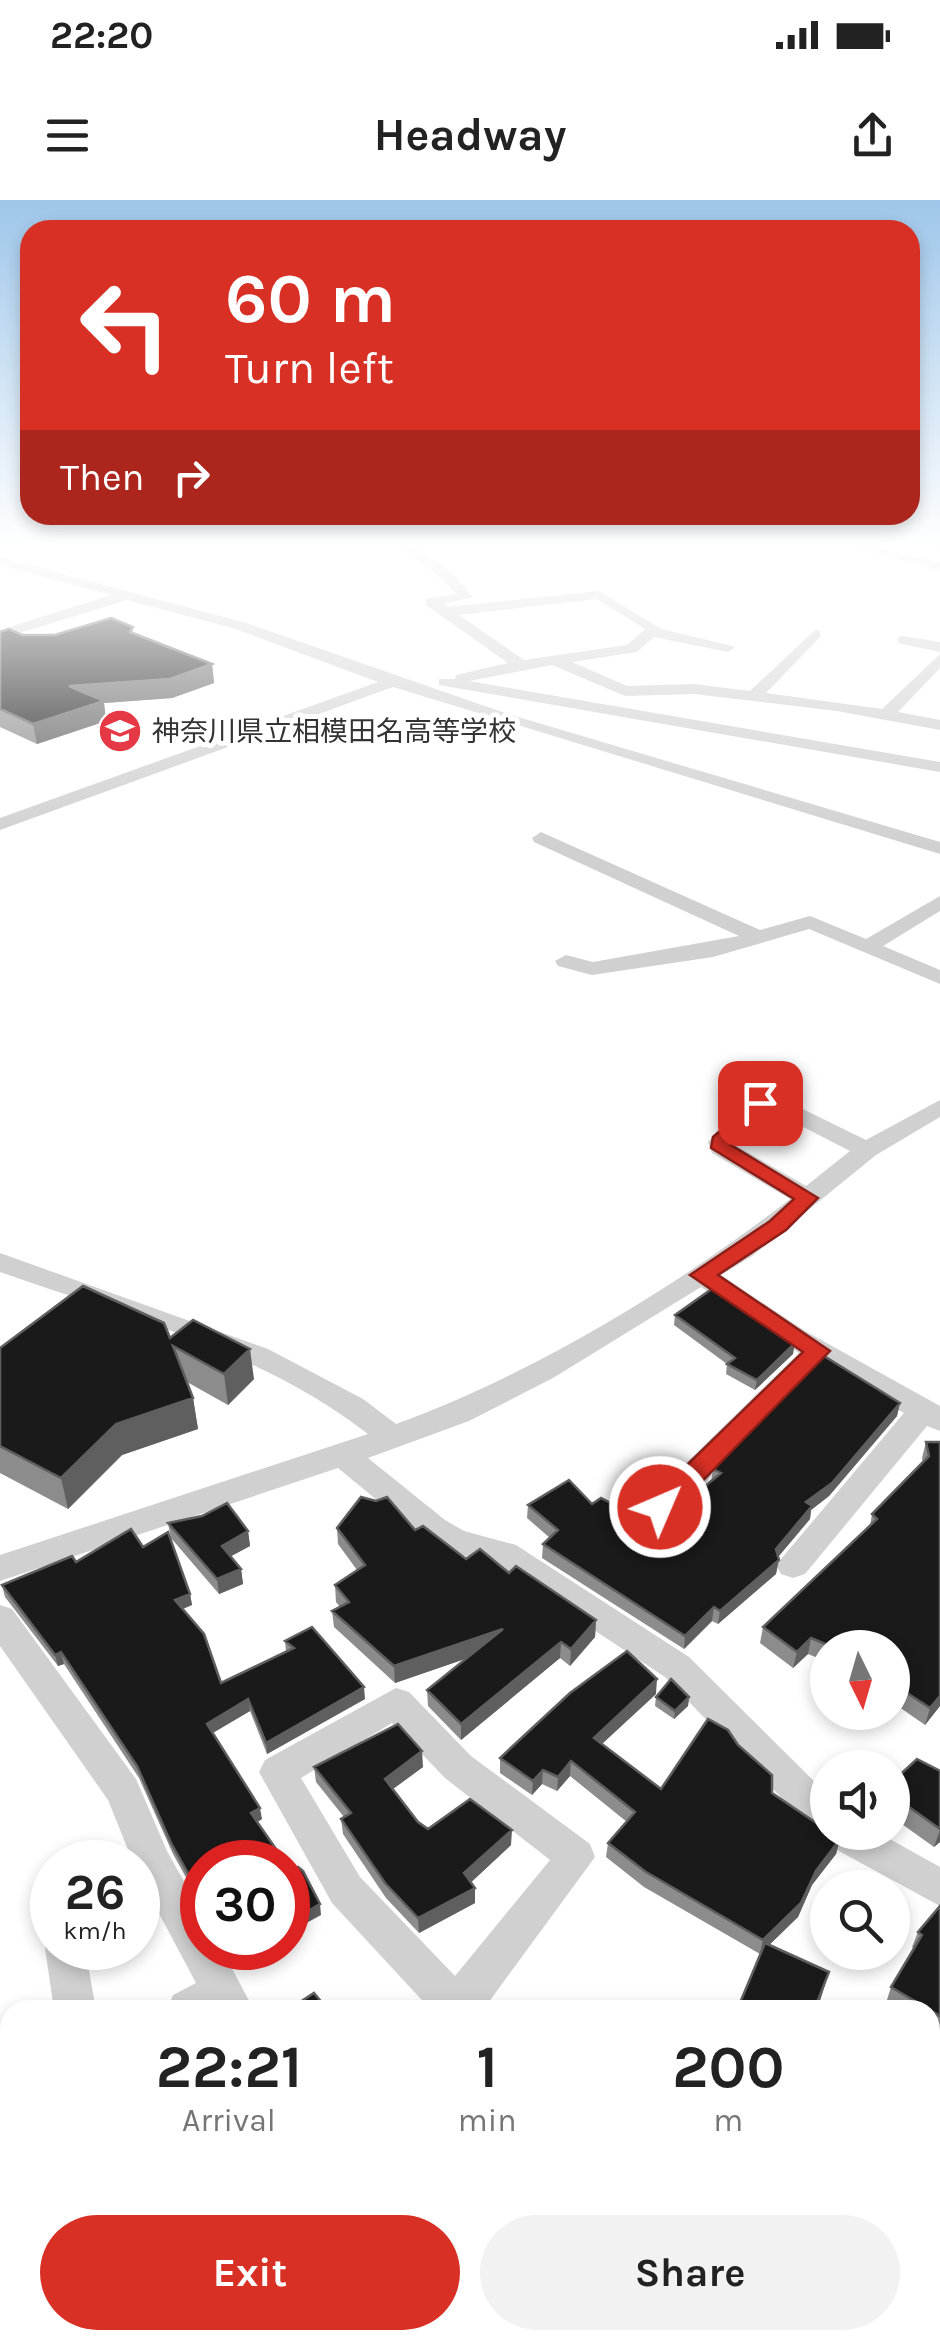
<!DOCTYPE html>
<html lang="en">
<head>
<meta charset="utf-8">
<style>
  body { margin:0; font-family:Karla,"Noto Sans JP",sans-serif; background:#f2f2f2; color:#222; height:100vh; display:flex; flex-direction:column; font-size:38px; white-space:nowrap }
  * { box-sizing:border-box; margin:0 }
  p { font-size:32px; color:#767676 }
  .icon { flex:none; width:55px; height:55px; fill:none; stroke:currentColor; stroke-width:2; stroke-linecap:round; stroke-linejoin:round }
  .map { position:relative; flex:1; overflow:hidden }
  .sheet { position:absolute; left:0px; top:1800px; width:940px; height:350px; display:flex; flex-direction:column; background:#fff; border-radius:30px 30px 0 0; box-shadow:0 5px 15px #0003 }
  .sheet>* { flex:none }
  .banner { position:absolute; left:20px; top:20px; width:900px; height:305px; border-radius:30px; box-shadow:0 5px 15px #0003; background:#d93025; color:#fff; overflow:hidden }
  .needle { width:65px; rotate:175deg }
  .fabs { position:absolute; left:810px; top:1430px; display:grid; gap:20px }
  .fabs a { display:grid; place-items:center; width:100px; height:100px; border-radius:50%; background:#fff; box-shadow:0 5px 15px #0003; font-size:50px }
  .speed { position:absolute; left:30px; top:1640px; display:flex; gap:20px; font-size:50px; font-weight:700; text-align:center }
  .speed>* { display:grid; place-content:center; width:130px; height:130px; border-radius:50%; background:#fff; box-shadow:0 5px 15px #0003; line-height:1 }
  .speed small { font-size:25px; font-weight:400 }
  .speed .limit { border:15px solid #d22; background:#fff; color:#111 }
  .pin { position:absolute; display:grid; place-items:center; width:85px; height:85px; color:#fff; margin:-42px; border-radius:20px; box-shadow:0 5px 15px #0006 }
  .me { position:absolute; width:110px; margin:-55px; rotate:45deg; stroke-linejoin:round; filter:drop-shadow(0 0 8px #0008) }
  .turn { display:flex; align-items:center; gap:35px; height:210px; padding:0 40px; font-size:45px }
  .turn .icon { width:130px; height:130px; stroke-width:2.5 }
  .turn b { display:block; font-size:70px; line-height:85px }
  .then { display:flex; align-items:center; height:95px; padding:0 40px; background:#0003; gap:20px; font-size:38px }
  .eta { display:flex; justify-content:space-evenly; align-items:center; height:170px; text-align:center }
  .eta b { font-size:60px; font-weight:700; line-height:70px }
  .cta { display:flex; gap:20px; margin-top:auto; padding:20px 40px }
  .cta a { flex:1; height:115px; border-radius:60px; background:#d93025; color:#fff; font-size:40px; font-weight:700; line-height:115px; text-align:center }
  .cta a+a { background:#f2f2f2; color:#222 }
  .status { display:flex; justify-content:space-between; align-items:center; height:70px; padding:0 50px; background:#fff; direction:ltr }
  .status svg { height:28px; fill:currentColor }
  header { display:flex; justify-content:space-between; align-items:center; height:130px; padding:0 40px; background:#fff; font-size:45px; font-weight:700 }
  .map>svg:first-child { display:block }
  .lines { fill:none; stroke-linecap:round; stroke-linejoin:round }
  .stream { stroke:#cfe2ee; stroke-width:5 }
  .minor { fill:#d0d0d0; fill-rule:evenodd }
  .wall { fill:#8c8c8c }
  .shaded-wall { fill:#5f5f5f }
  .building { fill:#1a1a1a; stroke:#5f5f5f; stroke-width:2.5 }
  .route { fill:#d93025; stroke:#8d1f18; stroke-width:2.5 }
  .labels { text-anchor:middle; dominant-baseline:central; stroke-width:10; stroke-linejoin:round; paint-order:stroke }
  .far-poi-label { font-size:28px; fill:#333; stroke:#fff; text-anchor:start }
</style>
</head>
<body>
<div class="status"><b>22:20</b><svg viewBox="0 0 49 12"><path d="M0 12V9h3v3zM5 12V6h3v6zM10 12V3h3v9zM15 12V0h3v12zM26 1h20v11H26zM47 4h2v5h-2z"/></svg></div>
<header><svg class="icon" aria-label="menu" viewBox="0 0 24 24"><path d="M4 6h16M4 12h16M4 18h16"/></svg>Headway<svg class="icon" aria-label="share" viewBox="0 0 24 24"><path d="M12 15V3M7 8l5-5 5 5M5 13v7h14v-7"/></svg></header>
<div class="map">
<svg width="940" height="2150" viewBox="0 0 940 2150">
  <rect width="100%" height="100%" fill="#fff"/>
  <g class="lines">
    <path class="stream" d="M936,346L940,347"/>
    <path class="minor" d="M395,346C428,346 453,373 473,397L444,404L448,407L599,391L661,429L736,447L728,452L654,437L637,452L572,462L627,486L694,484L750,491L815,430L820,431V437L766,493L882,509L940,454V468L898,512L940,520V530L837,511L694,494L625,496L552,465L469,481L940,562V572L439,485V479H455L456,475L508,463L426,405V399L456,394L432,370ZM597,399L645,429L627,445L524,460L459,415Z
      M850,346H872L940,363V371Z
      M0,357L246,423L508,514L940,642V654L393,487L0,630V618L378,482L236,429L127,400L0,439V430L111,395L0,365Z
      M903,436L940,442V452L898,443V437Z
      M541,632L760,730L810,716L866,739L940,696V711L883,746L940,770V784L809,729L713,757L592,775L558,766L555,761L566,755L593,762L739,736L534,642L532,638Z
      M774,895L866,940L940,900V917L876,955L752,1056L721,1075L805,1131L940,1206V1231L927,1226L805,1374L793,1378L781,1374L776,1365L904,1213L821,1165L672,1316L661,1319L650,1316L645,1307L650,1298L799,1153L701,1087L553,1178L469,1221L368,1258L445,1320L464,1331L516,1345L689,1457L828,1595V1632H877L940,1667V1706L826,1644L665,1477L494,1364L443,1350L423,1338L338,1268L0,1381V1355L368,1234C261,1151 125,1116 0,1072V1053L268,1149L363,1199L396,1224C531,1175 677,1087 790,999L712,953L708,942L751,898ZM767,910H770L850,951L806,986L733,944Z
      M0,1405L12,1409L136,1579L167,1651L202,1714V1748H221L254,1810H167L173,1795L196,1783L138,1674V1662H133L108,1600L0,1446Z
      M396,1488L409,1492L471,1556L590,1644L595,1657L483,1810H431L332,1703L259,1572L265,1560ZM392,1523L445,1578L550,1660L455,1776L360,1677L301,1578Z
      M52,1733V1748H85L96,1810H54L45,1748Z
      M940,1854V1907L930,1903V1858Z
      M0,2026L10,2027V2073L0,2072Z
      M407,2140H491L495,2150H411Z
      M721,2140H771L767,2150H717Z"/>
  </g>
  <path class="wall" d="M133,427V434L212,464L214,483L172,498L104,503L106,521L37,544L0,527V432L22,435H55Z
    M675,1115L793,1154L755,1190L726,1174L727,1164L674,1125Z
    M170,1138L254,1179L228,1205L187,1182L193,1198L198,1229L122,1255L68,1309L0,1273V1148Z
    M900,1203L897,1216L829,1296L811,1310L810,1319L778,1357L776,1374L718,1424L712,1421L684,1449L542,1358L543,1344L550,1338L527,1318L528,1305L592,1304L656,1327L711,1282L713,1269Z
    M926,1242H940V1506L925,1525L892,1502V1448H828V1462L808,1454L793,1468L760,1443L763,1427L870,1326L872,1314L923,1263L922,1258Z
    M168,1323L248,1331L250,1346L231,1356L241,1369L243,1384L219,1394L171,1338Z
    M337,1328L415,1330L466,1359L509,1373L596,1420L595,1437L570,1466L560,1458L461,1540L428,1506L427,1490L467,1458L395,1483L334,1427L332,1411L340,1407L336,1402L335,1385L357,1370L338,1344Z
    M143,1347L190,1394L192,1405L183,1409L221,1483L286,1452L285,1441L365,1499L267,1554L250,1511L213,1533L262,1619L202,1662V1706L173,1654L139,1578L64,1464L58,1466L5,1397L2,1385L76,1362Z
    M656,1494L602,1544L661,1589L772,1593L840,1639L836,1654L812,1685L798,1717L769,1745L829,1772L817,1810H737L760,1754L644,1687L606,1657L608,1643L627,1622L570,1576L557,1591L542,1584L532,1595L500,1573V1558Z
    M656,1497H689L688,1506L674,1519L655,1506Z
    M314,1567H423L393,1589L418,1622L428,1629L511,1645L471,1682L475,1688V1703L419,1733L386,1698L343,1634L341,1619L344,1617L316,1582Z
    M940,1571V1642L934,1647L892,1617V1582Z
    M940,1706V1834L930,1829V1810H898L886,1803L891,1787L914,1749L912,1747L918,1732Z
    M226,1748H275V1749L238,1769Z
    M940,1921V1998L930,1992V1936Z"/>
  <path class="shaded-wall" d="M212,464L214,483L172,498L104,503L106,521L37,544L33,524L69,486Z
    M795,1143L793,1154L755,1190L757,1180Z
    M250,1149L254,1179L228,1205L224,1174Z
    M193,1198L198,1229L122,1255L68,1309L61,1278L116,1224Z
    M900,1203L897,1216L829,1296L811,1310L810,1319L773,1363L776,1349L806,1302Z
    M248,1331L250,1346L224,1360L222,1346Z
    M779,1360L776,1374L718,1424L720,1411Z
    M241,1369L243,1384L219,1394L217,1379Z
    M190,1394L192,1405L177,1411L175,1400Z
    M714,1407L712,1421L684,1449L685,1436Z
    M596,1420L595,1437L570,1466L571,1449Z
    M503,1429V1446L395,1483L394,1466Z
    M811,1438L808,1454L793,1468L797,1452Z
    M561,1442L560,1458L461,1540V1524Z
    M61,1452L64,1464L58,1466L55,1455Z
    M657,1479L656,1494L592,1553L594,1538Z
    M364,1487L365,1499L267,1554L266,1543Z
    M940,1496V1506L925,1525L930,1508Z
    M689,1497L688,1506L674,1519L675,1511Z
    M248,1499L250,1511L209,1535L207,1524Z
    M422,1551L423,1567L386,1594L385,1579Z
    M571,1561L570,1576L557,1591L558,1577Z
    M543,1570L542,1584L532,1595L533,1581Z
    M260,1608L262,1619L253,1624L251,1613Z
    M512,1630L511,1645L465,1688L464,1673Z
    M940,1630V1642L934,1647Z
    M840,1639L836,1654L812,1685L798,1717L760,1754L763,1740Z
    M475,1688V1703L419,1733L418,1718Z
    M320,1704L321,1715L288,1733V1722Z
    M256,1748L275,1749L238,1769L237,1758Z
    M829,1772L817,1810H814Z"/>
  <path class="building" d="M111,418L133,427L130,432L212,464L170,479L69,486L104,501L33,524L0,509V432L9,429L22,435H55Z
    M83,1086L164,1123L170,1138L193,1120L250,1149L224,1174L173,1146L193,1198L116,1224L61,1278L0,1246V1148Z
    M713,1088L795,1143L757,1180L727,1164L735,1158L675,1115Z
    M824,1156L900,1203L832,1283L806,1302L812,1306L776,1349L779,1360L720,1411L714,1407L685,1436L543,1344L558,1330L528,1305L569,1280L592,1304L601,1298L656,1327L721,1273L713,1269Z
    M926,1242H940V1496L930,1508L892,1483L899,1473L892,1471V1448H835L811,1438L797,1452L763,1427L877,1319L872,1314L929,1256Z
    M361,1297L376,1301L387,1297L415,1330L423,1326L466,1359L480,1349L509,1373L516,1366L596,1420L571,1449L561,1442L461,1524L427,1490L503,1429L394,1466L332,1411L349,1402L335,1385L365,1365L337,1328Z
    M227,1303L248,1331L222,1346L241,1369L217,1379L168,1323L202,1316Z
    M131,1329L143,1347L168,1332L190,1394L175,1400L204,1434L221,1483L294,1448L285,1441L312,1427L364,1487L266,1543L248,1499L207,1524L260,1608L251,1613L285,1662H202V1698L171,1643L137,1566L61,1452L55,1455L2,1385L72,1356L76,1362Z
    M627,1451L657,1479L594,1538L661,1589L708,1519L728,1530L738,1545L772,1575V1593L840,1639L816,1671L801,1703L763,1740L646,1672L608,1643L635,1612L571,1561L558,1577L543,1570L533,1581L500,1558L570,1493Z
    M671,1479L689,1497L675,1511L656,1497Z
    M398,1524L422,1551L385,1579L418,1622L428,1629L470,1599L512,1630L464,1673L475,1688L418,1718L385,1683L341,1619L351,1613L314,1567Z
    M917,1559L940,1571V1629L892,1595V1582Z
    M288,1666L291,1670L298,1667L303,1671L320,1704L288,1722Z
    M940,1706V1816L891,1787L922,1735L918,1732Z
    M765,1743L829,1772L814,1810H737Z
    M231,1748H256L237,1758Z
    M314,1793L328,1810H288Z
    M459,1804L471,1810H455Z
    M940,1921V1978L930,1971V1936Z"/>
  <linearGradient id="sky" x2="0" y2="1"><stop stop-color="#9ec6ea"/><stop offset="0.53" stop-color="#fff"/><stop offset="1" stop-color="#fff" stop-opacity="0"/></linearGradient>
  <rect width="940" height="647" fill="url(#sky)"/>
  <path class="route" d="M760,897L770,903L731,945L818,998L786,1030L718,1075L830,1151L670,1314H651L647,1307L651,1300L803,1152L690,1075L770,1021L794,999L711,948L713,937Z"/>
  <defs>
    <g id="school-disc" transform="scale(2.25)"><circle r="9.5" fill="#e63946" stroke="#fff"/><path d="M0-5L7-2L0 1L-7-2ZM-4 1L0 2.5L4 1V4Q0 6-4 4Z" fill="#fff"/></g>
  </defs>
  <g fill-rule="evenodd">
    <use href="#school-disc" x="120" y="531"/>
  </g>
  <g class="labels">
    <g class="far-poi-label">
      <text x="152" y="531">神奈川県立相模田名高等学校</text>
    </g>
  </g>
</svg>
<div class="fabs">
<a><svg class="needle" viewBox="-14 -14 28 28"><path d="M0-13l5 13h-10z" fill="#e53935"/><path d="M0 13l5-13h-10z" fill="#767676"/></svg></a>
<a><svg class="icon" aria-label="sound" viewBox="0 0 24 24"><path d="M4 9h4l5-4v14l-5-4H4zM17 9q2 3 0 6"/></svg></a>
<a><svg class="icon" aria-label="search" viewBox="0 0 24 24"><circle cx="10" cy="10" r="6"/><path d="M15 15l6 6"/></svg></a>
</div>
<div class="speed"><div>26<small>km/h</small></div><div class="limit">30</div></div>
<div class="pin" style="left:760px;top:903px;background:#d93025"><svg class="icon" aria-label="arrive" viewBox="0 0 24 24"><path d="M6 21V4h12l-3 4 3 4H6"/></svg></div>
<svg class="me" style="left:660px;top:1307px" viewBox="-20 -20 40 40"><circle r="17" fill="#d93025" stroke="#fff" stroke-width="3"/><path d="M0-11L8 9 0 5-8 9z" fill="#fff"/></svg>
<div class="banner">
<div class="turn"><svg class="icon" aria-label="left" viewBox="0 0 24 24"><path d="M17 20v-9H6M10 6l-5 5 5 5"/></svg><div><b>60 m</b>Turn left</div></div>
<div class="then">Then<svg class="icon" aria-label="right" viewBox="0 0 24 24"><path d="M7 20v-9h11M14 6l5 5-5 5"/></svg></div>
</div>
<section class="sheet">
<div class="eta">
<div><b>22:21</b><p>Arrival</p></div>
<div><b>1</b><p>min</p></div>
<div><b>200</b><p>m</p></div>
</div>
<div class="cta"><a>Exit</a><a>Share</a></div>
</section>
</div>
</body>
</html>
